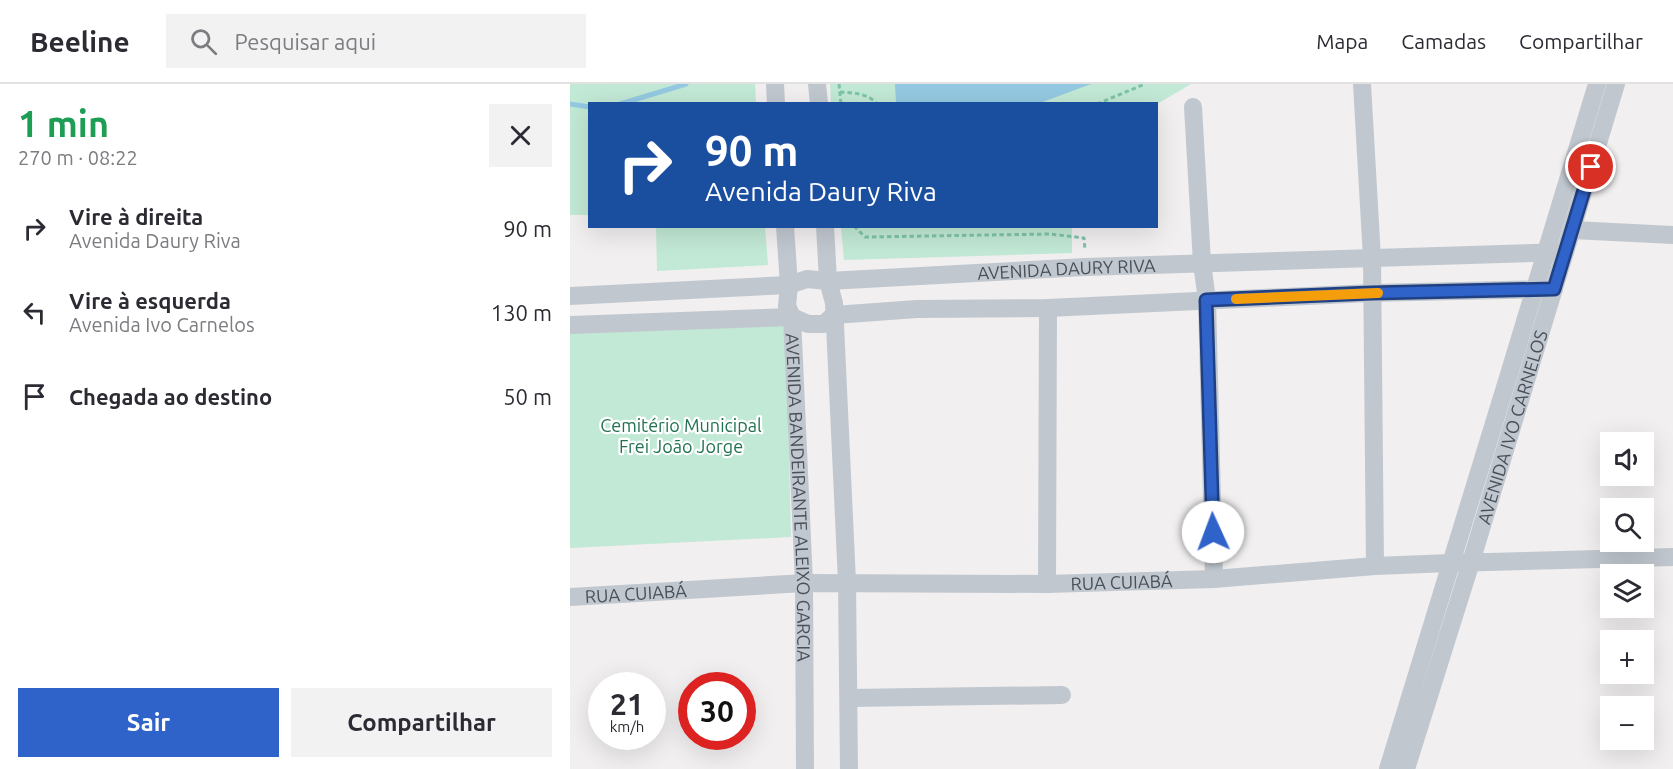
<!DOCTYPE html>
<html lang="pt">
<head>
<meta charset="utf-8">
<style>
  body { margin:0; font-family:Ubuntu,sans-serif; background:#f2f2f3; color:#2b2b33; height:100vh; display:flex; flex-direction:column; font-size:22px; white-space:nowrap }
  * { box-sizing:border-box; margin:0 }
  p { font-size:20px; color:#7c7c81 }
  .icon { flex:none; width:33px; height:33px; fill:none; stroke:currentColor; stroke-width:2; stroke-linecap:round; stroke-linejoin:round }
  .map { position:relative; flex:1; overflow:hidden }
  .details { display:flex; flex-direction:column; background:#fff; width:570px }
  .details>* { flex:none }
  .top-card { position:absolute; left:18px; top:18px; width:570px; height:126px; border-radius:0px; box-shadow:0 6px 24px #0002; background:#1a4fa0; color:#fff; overflow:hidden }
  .buttons { position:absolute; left:1030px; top:348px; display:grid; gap:12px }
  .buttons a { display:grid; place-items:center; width:54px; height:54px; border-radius:0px; background:#fff; box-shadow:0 6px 24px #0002; font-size:30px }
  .speed { position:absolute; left:18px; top:588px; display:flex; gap:12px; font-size:30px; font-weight:700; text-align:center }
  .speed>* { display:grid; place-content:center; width:78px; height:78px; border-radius:50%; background:#fff; box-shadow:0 6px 24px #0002; line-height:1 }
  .speed small { font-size:15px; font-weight:400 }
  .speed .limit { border:9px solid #d22; background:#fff; color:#111 }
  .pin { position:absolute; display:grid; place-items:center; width:51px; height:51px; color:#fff; margin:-26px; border:3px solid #fff; border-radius:50%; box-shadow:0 2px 6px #0007 }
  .me { position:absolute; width:66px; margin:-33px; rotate:358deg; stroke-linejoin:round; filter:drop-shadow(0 0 4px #0008) }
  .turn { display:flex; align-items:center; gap:21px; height:126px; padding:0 18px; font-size:27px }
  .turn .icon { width:78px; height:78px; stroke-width:2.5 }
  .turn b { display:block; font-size:42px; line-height:51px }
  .round { display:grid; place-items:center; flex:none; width:63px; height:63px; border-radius:0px; background:#f2f2f3 }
  .overview { display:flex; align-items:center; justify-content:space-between; height:102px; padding:0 18px }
  h1 { font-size:36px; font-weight:700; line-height:45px; color:#1e9e55 }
  .button { display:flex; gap:12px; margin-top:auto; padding:12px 18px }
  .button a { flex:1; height:69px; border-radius:0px; background:#2f63ca; color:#fff; font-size:24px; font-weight:700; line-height:69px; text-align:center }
  .button a+a { background:#f2f2f3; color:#2b2b33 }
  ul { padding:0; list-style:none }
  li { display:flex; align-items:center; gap:18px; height:84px; padding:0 18px }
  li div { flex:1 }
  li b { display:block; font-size:22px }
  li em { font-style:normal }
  header { display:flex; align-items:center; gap:36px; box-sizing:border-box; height:84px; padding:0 30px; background:#fff; border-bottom:2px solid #e1e1e2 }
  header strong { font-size:28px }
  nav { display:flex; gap:33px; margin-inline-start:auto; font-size:21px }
  .search { width:420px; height:54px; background:#f2f2f3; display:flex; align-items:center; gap:15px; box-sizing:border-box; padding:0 21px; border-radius:0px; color:#7c7c81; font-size:22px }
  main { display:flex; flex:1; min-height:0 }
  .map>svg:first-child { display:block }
  .green { fill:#c2e9d5 }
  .water { fill:#94c9e1 }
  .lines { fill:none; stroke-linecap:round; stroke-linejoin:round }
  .stream { stroke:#94c9e1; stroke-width:5 }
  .path { stroke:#7ec3a8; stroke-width:3; stroke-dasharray:4.5 3; stroke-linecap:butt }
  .minor { stroke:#c1c7cf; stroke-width:18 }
  .route-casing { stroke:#1f4083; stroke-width:15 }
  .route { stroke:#2f63ca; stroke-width:10 }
  .slow { stroke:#f59e0b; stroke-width:10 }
  .labels { text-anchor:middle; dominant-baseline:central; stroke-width:4.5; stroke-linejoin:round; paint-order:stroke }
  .street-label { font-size:18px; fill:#495059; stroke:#fff }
  .park-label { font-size:18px; fill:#227252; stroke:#fff }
</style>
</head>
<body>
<header>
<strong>Beeline</strong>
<div class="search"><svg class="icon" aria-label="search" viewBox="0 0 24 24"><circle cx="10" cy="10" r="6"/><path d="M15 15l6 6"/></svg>Pesquisar aqui</div>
<nav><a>Mapa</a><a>Camadas</a><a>Compartilhar</a></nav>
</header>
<main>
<section class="details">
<div class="overview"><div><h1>1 min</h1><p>270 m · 08:22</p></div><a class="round"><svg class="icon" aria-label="close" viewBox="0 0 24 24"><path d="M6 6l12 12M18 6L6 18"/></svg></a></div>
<ul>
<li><svg class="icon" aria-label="right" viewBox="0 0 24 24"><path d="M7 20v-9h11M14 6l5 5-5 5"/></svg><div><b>Vire à direita</b><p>Avenida Daury Riva</p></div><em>90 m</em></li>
<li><svg class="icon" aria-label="left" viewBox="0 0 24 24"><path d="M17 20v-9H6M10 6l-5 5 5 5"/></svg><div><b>Vire à esquerda</b><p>Avenida Ivo Carnelos</p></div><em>130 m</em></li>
<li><svg class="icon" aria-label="arrive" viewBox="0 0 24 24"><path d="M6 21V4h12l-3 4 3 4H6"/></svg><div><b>Chegada ao destino</b></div><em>50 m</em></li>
</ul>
<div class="button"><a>Sair</a><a>Compartilhar</a></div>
</section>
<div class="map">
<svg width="1103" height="685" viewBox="0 0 1103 685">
  <rect width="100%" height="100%" fill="#f1efef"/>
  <path class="green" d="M0,0H185L186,19L20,20L19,131H0Z
    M260,0H621L587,20L261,19Z
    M86,143H195L198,181L87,187Z
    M271,143H502V169L274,176Z
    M216,239L221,453L0,464V248Z"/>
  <path class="water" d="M325,0H521L470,19H326Z"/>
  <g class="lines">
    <path class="stream" d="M0,20L20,23
      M50,20L116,0"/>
    <path class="path" d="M269,0L271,20
      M270,8C283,9 298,9 307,20
      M527,20L575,0
      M284,142L295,153L480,150L514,154L515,166"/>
    <g class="minor">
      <path d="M205,0L206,20"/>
      <path d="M247,0L249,20"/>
      <path d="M792,0L802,174L805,482"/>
      <path d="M623,23L632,179L637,216L644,495"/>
      <path id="s1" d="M215,142L219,201L217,222L222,233L234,499L235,685"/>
      <path d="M255,142L258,197L264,219L277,498L279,685"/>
      <path d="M1003,146L1103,151"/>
      <path id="s2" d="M0,212L219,201L237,195L258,197L515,183L995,168"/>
      <path d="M0,241L222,233L238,240H254L264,231L347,225L478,224L801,209L984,205"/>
      <path d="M477,500L478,224"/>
      <path id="s3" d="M0,513L234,499L477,500L644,495L805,482L880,479L1103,473"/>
      <path d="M279,614L492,611"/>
      <path d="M818,685C887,456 959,229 1027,0"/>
      <path id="s4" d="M836,685L901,478L1046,0"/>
    </g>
  </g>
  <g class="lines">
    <g class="route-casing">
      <path id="route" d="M643,448L636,216L801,209L984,205L1021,83"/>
    </g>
    <use href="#route" class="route"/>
    <path class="slow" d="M666,215L808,209"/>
  </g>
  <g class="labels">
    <g class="street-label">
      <text stroke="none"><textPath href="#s2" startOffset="498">AVENIDA DAURY RIVA</textPath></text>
      <text stroke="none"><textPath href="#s4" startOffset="358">AVENIDA IVO CARNELOS</textPath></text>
      <text stroke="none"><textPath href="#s1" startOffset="273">AVENIDA BANDEIRANTE ALEIXO GARCIA</textPath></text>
      <text stroke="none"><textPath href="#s3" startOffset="552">RUA CUIABÁ</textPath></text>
      <text stroke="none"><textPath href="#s3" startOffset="66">RUA CUIABÁ</textPath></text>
    </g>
    <g class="park-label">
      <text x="111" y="341">Cemitério Municipal<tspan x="111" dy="21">Frei João Jorge</tspan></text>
    </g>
  </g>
</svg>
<div class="buttons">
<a><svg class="icon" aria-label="sound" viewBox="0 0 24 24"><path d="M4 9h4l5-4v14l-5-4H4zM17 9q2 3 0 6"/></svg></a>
<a><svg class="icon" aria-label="search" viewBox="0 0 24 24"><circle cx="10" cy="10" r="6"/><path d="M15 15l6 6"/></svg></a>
<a><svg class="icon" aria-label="layers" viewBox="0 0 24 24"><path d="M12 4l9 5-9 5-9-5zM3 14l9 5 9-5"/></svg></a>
<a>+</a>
<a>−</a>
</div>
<div class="speed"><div>21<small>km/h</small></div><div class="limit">30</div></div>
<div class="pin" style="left:1021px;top:83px;background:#d93025"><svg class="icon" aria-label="arrive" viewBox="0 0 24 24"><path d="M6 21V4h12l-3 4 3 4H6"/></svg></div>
<svg class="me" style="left:643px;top:448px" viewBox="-20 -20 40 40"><circle r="19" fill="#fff"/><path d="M0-13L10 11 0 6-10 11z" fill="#2f63ca"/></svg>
<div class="top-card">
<div class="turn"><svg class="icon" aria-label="right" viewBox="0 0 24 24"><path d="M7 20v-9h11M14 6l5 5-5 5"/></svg><div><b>90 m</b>Avenida Daury Riva</div></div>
</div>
</div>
</main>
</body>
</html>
